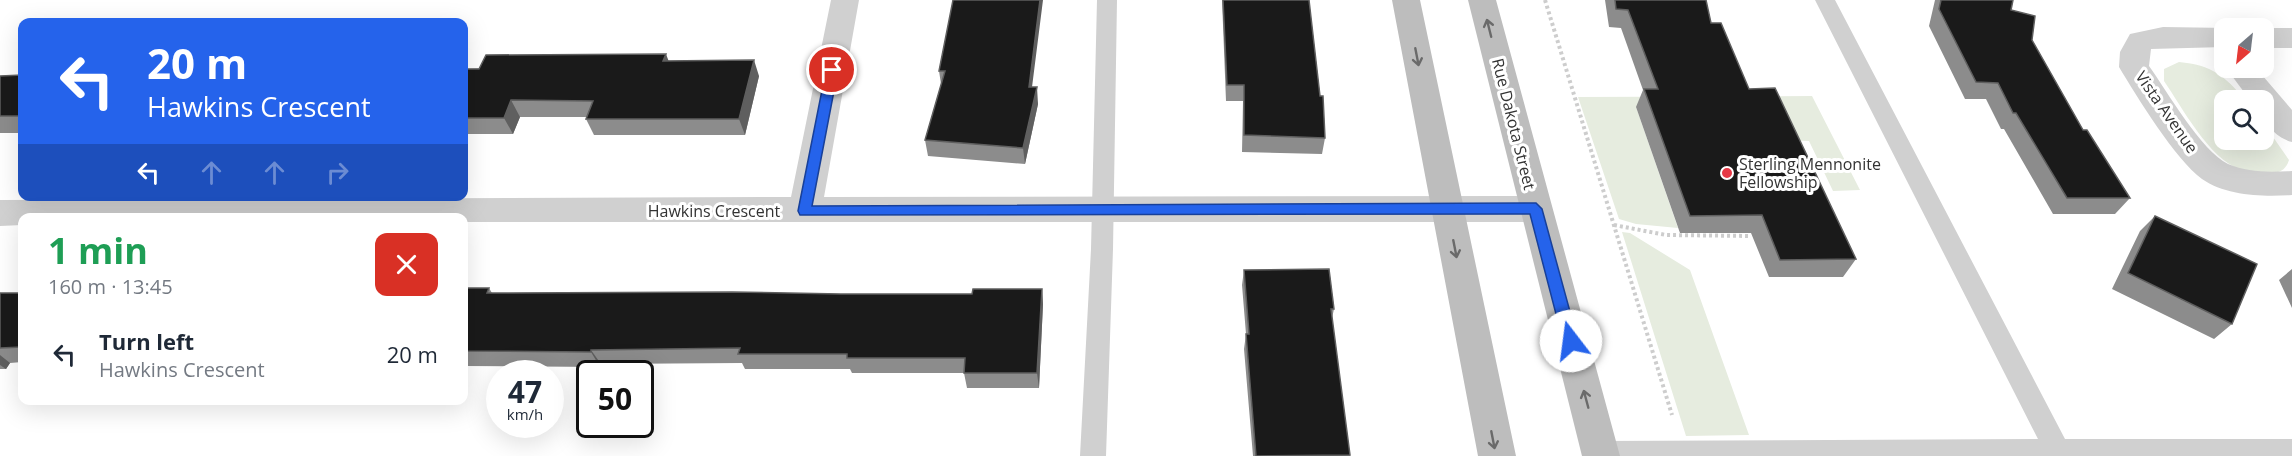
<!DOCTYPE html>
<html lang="en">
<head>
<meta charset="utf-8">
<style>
  body { margin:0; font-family:"Open Sans",sans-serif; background:#f6f6f7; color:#1f2937; height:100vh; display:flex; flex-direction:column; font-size:22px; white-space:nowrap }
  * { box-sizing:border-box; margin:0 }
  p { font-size:20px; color:#747a83 }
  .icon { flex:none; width:33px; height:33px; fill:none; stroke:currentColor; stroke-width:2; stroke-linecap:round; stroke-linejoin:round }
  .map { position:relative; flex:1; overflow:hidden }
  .details { position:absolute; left:18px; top:213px; width:450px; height:192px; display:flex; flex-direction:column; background:#fff; border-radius:12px; box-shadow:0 6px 24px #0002 }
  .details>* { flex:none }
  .guide { position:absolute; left:18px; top:18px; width:450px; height:183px; border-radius:12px; box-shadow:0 6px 24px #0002; background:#2563eb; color:#fff; overflow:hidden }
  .needle { width:39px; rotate:208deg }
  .buttons { position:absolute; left:2214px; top:18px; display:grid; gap:12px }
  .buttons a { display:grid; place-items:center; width:60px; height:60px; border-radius:12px; background:#fff; box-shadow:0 6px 24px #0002; font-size:30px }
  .speed { position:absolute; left:486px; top:360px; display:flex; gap:12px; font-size:30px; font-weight:700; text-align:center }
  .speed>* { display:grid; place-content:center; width:78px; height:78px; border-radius:50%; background:#fff; box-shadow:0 6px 24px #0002; line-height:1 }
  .speed small { font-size:15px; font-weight:400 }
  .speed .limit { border:3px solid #111; border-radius:9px; background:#fff; color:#111 }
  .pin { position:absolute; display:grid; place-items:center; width:51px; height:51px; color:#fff; margin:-26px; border:3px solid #fff; border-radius:50%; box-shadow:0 2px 6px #0007 }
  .me { position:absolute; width:66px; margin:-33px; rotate:345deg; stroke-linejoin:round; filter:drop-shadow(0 0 4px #0008) }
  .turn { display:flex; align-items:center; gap:21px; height:126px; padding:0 30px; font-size:27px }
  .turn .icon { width:78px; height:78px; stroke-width:2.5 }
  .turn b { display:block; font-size:42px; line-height:51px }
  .lanes { display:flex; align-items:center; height:57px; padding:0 30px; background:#0003; justify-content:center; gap:30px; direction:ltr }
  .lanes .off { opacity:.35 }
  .round { display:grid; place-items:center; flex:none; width:63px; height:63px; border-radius:12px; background:#f6f6f7 }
  .summary { display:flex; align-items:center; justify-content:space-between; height:102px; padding:0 30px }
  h1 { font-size:36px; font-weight:700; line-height:45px; color:#1e9e55 }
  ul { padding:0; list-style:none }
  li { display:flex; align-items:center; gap:18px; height:78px; padding:0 30px }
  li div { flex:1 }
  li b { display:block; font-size:22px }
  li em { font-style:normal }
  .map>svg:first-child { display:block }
  .green { fill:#e6ecdf }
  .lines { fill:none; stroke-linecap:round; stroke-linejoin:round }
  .path { stroke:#cdcdcd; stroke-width:4; stroke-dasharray:3 3; stroke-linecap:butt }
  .lane { fill:#d0d0d0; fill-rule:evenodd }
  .street { fill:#d0d0d0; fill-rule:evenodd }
  .secondary { fill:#bdbdbd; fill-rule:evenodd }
  .wall { fill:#8c8c8c }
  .shaded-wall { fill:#5f5f5f }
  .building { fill:#1a1a1a; stroke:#5f5f5f; stroke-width:1.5 }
  .oneway { stroke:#6a6a6a }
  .route { fill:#2563eb; stroke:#184099; stroke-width:1.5 }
  .poi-dot { fill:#e63946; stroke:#fff; stroke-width:2 }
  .labels { text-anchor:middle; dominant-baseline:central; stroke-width:6; stroke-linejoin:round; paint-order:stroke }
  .street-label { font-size:16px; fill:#333; stroke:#fff }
  .poi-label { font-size:16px; fill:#333; stroke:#fff; text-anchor:start }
</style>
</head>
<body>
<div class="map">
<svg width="2292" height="456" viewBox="0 0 2292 456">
  <rect width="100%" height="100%" fill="#fff"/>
  <path class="green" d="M2179,62C2212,65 2225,76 2245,100H2224V140H2264V124L2289,160C2286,170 2279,174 2268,173C2260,172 2248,172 2240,169C2209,159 2182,107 2164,81V69Z
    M1812,96L1860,190L1833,191L1809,141L1780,140L1636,107L1678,228L1636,224L1619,219L1578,97Z
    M1622,232L1630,233L1690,270L1749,435L1686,436Z"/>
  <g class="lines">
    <path class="path" d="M1545,0L1672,415
      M1614,225L1666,235L1751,236"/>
    <path class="lane" d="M1097,0H1117L1113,249L1106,456H1080L1091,249Z
      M1815,0H1835L2065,439H2292V456H1589L1587,452L1591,444L1600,441L2038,439Z"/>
    <path class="street" d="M831,0H859L824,197L1536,196L1548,200L1552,209L1548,218L1536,222H464V218H22V225L0,226V200L791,197Z
      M2163,27L2229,28H2224V47L2151,49L2149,66C2167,91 2201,151 2228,164C2249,173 2270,172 2292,171V195C2264,197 2226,196 2202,179C2175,159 2137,97 2119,67L2120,52L2130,34Z
      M2263,28H2292V48H2264Z
      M2226,68H2256L2292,110V142C2271,136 2264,121 2264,100H2250Z"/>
    <path class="secondary" d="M1392,0H1420L1516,456H1478Z
      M1468,0H1496L1620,456H1582Z"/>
  </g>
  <path class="wall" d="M953,0L1032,87L1038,104L1025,164L928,156L925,140L941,84L939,71Z
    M1222,0H1309L1325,138L1322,154L1242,152L1243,101H1226Z
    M1605,0H1706L1711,23L1749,89L1856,259L1843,277H1769L1751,233H1680L1636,107L1643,90L1621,28L1609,27Z
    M1935,0H2013L2011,10L2032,40L2083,130L2130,198L2115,214H2053L2004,129H2001L1986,99H1965L1929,26Z
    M669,61L759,76L745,135H594L586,119L587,117H520L513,134H467L464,129V69Z
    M22,75V133H0V76Z
    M2155,216L2232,324L2214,339L2112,289L2140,231Z
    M2292,269V308L2279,280Z
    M1244,270L1334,309L1332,318L1350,456H1253L1244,349L1246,334L1242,285Z
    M464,288H489L492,293L841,294H972L1042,289L1043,304L1039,388H967L964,373H852L850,369H745L742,363L601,364L600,367L464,366Z
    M0,293H22V362L10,363L6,369H0Z"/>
  <path class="shaded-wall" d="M1040,0H1043L1030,103L1029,87Z
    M666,54L672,70L663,61Z
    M754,60L759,76L745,135L739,119Z
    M1037,87L1038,104L1025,164L1023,148Z
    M511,100L520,117L513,134L504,118Z
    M1042,289L1043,304L1039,388L1037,373Z
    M591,350L601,364L600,367L591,352Z
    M0,355L10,363L6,369L0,365Z"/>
  <path class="building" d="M953,0H1040L1029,87H1037L1023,148L925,140L945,71H939Z
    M1223,0H1309L1320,96H1323L1325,138L1244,135V85H1227Z
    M1615,0H1706L1711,23H1721L1749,89L1775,88L1856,259L1780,260L1762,215L1690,216L1644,89H1658L1628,10L1616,9Z
    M1941,0H2013L2011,10L2035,16L2032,40L2083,130H2087L2130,198H2067L2016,113H2013L1998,83L1976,82L1939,9Z
    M666,54L663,61L754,60L739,119H586L593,101L511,100L504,118H464V69H479L486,55Z
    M22,75V116H0V76Z
    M2155,216L2257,264L2232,324L2128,273Z
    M1329,269L1334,309H1331L1350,455L1256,456L1246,334H1249L1244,270Z
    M464,288H489L487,293L732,292L841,294H972L973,289H1042L1037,373H964L965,358H847V354H738L740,348L591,350V352L464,351Z
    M0,293H22V347L0,348Z"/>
  <defs><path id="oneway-shaft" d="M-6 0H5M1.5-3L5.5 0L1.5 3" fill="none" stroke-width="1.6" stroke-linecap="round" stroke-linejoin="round" transform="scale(1.5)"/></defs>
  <g class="oneway">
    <use href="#oneway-shaft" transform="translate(1489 28) rotate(-104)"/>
    <use href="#oneway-shaft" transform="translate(1417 57) rotate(79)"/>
    <use href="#oneway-shaft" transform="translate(1455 249) rotate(79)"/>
    <use href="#oneway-shaft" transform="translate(1586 399) rotate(-105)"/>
    <use href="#oneway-shaft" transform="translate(1493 440) rotate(79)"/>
  </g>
  <path class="route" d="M832,66L838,70L812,206L1536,203L1542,209L1578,341L1576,346H1566L1563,341L1530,214L800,215L798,211L826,70Z"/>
  <circle class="poi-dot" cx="1727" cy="173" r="6"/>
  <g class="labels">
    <g class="street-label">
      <text transform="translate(2167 112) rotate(55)">Vista Avenue</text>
      <text transform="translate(1514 124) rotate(76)">Rue Dakota Street</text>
      <text x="714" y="211">Hawkins Crescent</text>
    </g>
    <g class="poi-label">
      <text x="1739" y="164">Sterling Mennonite<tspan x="1739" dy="18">Fellowship</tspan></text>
    </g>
  </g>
</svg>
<div class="buttons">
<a><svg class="needle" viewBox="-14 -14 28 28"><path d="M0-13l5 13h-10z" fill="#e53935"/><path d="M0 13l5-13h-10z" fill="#747a83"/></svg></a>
<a><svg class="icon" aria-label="search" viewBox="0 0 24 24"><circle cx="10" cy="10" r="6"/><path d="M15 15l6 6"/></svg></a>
</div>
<div class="speed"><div>47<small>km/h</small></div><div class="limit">50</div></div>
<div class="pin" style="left:832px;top:70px;background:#d93025"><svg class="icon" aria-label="arrive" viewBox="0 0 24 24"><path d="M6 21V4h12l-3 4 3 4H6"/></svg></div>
<svg class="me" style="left:1571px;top:341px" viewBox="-20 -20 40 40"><circle r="19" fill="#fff"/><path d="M0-13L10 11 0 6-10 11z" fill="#2563eb"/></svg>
<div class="guide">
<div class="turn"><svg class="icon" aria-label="left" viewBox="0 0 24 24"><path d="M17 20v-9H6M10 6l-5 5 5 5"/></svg><div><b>20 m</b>Hawkins Crescent</div></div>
<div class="lanes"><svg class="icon" aria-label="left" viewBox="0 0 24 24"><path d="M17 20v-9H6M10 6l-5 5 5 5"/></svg><svg class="icon off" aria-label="ahead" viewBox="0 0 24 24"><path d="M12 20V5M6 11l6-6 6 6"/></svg><svg class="icon off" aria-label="ahead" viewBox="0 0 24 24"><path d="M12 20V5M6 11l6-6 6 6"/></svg><svg class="icon off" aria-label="right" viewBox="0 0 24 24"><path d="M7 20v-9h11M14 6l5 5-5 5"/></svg></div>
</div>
<section class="details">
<div class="summary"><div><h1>1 min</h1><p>160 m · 13:45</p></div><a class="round" style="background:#d93025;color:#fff"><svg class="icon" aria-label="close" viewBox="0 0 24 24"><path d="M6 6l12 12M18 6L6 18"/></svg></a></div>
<ul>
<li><svg class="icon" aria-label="left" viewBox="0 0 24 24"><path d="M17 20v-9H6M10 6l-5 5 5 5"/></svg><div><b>Turn left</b><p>Hawkins Crescent</p></div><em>20 m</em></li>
</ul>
</section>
</div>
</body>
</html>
